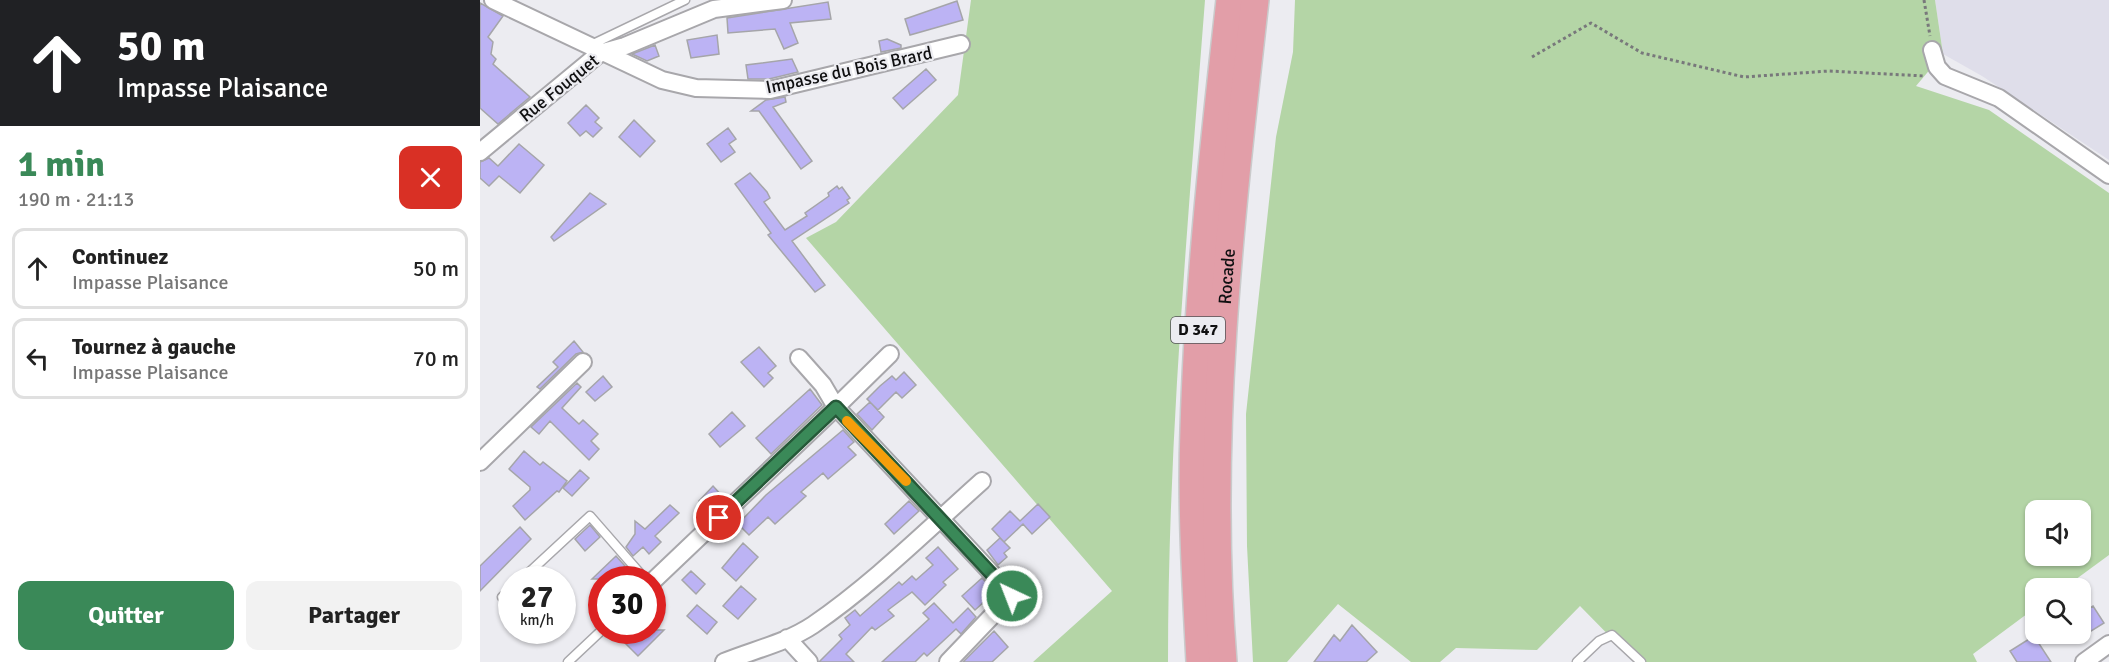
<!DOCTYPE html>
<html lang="fr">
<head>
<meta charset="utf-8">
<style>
  body { margin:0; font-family:Signika,sans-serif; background:#f2f2f2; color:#222; height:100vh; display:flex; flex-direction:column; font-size:22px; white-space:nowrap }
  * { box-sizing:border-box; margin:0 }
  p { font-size:20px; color:#767676 }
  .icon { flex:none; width:33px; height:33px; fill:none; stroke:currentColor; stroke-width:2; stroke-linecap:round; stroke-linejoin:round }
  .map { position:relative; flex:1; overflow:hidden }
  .panel { display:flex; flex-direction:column; background:#fff; width:480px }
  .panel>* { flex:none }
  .hud { background:#202124; color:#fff; overflow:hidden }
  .controls { position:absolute; left:1545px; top:500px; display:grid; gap:12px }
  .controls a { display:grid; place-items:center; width:66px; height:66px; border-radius:12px; background:#fff; box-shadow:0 2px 4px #0004; font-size:30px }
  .speed { position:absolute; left:18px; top:566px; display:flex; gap:12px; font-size:30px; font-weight:700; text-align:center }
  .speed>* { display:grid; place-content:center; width:78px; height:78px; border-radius:50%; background:#fff; box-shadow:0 2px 4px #0004; line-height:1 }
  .speed small { font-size:15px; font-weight:400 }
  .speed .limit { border:9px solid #d22; background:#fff; color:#111 }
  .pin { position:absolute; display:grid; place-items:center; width:51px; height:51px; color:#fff; margin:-26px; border:3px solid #fff; border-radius:50%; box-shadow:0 2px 6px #0007 }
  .me { position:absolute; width:66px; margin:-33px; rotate:317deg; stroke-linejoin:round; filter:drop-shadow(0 0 4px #0008) }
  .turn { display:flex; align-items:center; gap:21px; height:126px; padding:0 18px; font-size:27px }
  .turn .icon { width:78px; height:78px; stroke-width:2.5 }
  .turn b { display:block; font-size:42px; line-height:51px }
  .round { display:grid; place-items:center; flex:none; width:63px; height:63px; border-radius:12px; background:#f2f2f2 }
  .overview { display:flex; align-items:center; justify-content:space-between; height:102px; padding:0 18px }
  h1 { font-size:36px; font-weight:700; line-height:45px; color:#3a8958 }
  .action { display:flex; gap:12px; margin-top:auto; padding:12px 18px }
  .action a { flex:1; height:69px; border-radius:12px; background:#3a8958; color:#fff; font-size:24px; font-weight:700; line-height:69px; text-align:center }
  .action a+a { background:#f2f2f2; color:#222 }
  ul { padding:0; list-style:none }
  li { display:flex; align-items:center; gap:18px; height:81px; margin:0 12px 9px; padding:0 6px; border:3px solid #e0e0e0; border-radius:12px }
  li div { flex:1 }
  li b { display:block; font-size:22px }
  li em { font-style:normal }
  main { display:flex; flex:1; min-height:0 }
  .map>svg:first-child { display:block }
  .built { fill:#dfdeea }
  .green { fill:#b4d5a6; fill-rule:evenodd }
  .building { fill:#bcb3f4; stroke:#a5a5a9; stroke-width:1.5 }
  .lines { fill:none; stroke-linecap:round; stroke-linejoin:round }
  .service-casing { stroke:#a8a7ab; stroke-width:11 }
  .minor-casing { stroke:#a8a7ab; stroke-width:20 }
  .trunk-casing { stroke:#cacacb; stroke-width:30 }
  .path { stroke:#78787b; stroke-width:3; stroke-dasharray:3 3; stroke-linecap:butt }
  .service { stroke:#fff; stroke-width:8 }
  .minor { stroke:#fff; stroke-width:16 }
  .trunk { stroke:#e29ea8; stroke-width:27 }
  .route-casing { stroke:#265939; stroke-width:15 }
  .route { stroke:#3a8958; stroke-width:10 }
  .slow { stroke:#f59e0b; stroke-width:10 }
  .labels { text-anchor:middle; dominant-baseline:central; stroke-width:4.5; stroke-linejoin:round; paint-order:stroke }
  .shield { fill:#ececf1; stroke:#525254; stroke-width:1.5 }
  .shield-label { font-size:16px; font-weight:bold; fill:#101011 }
  .street-label { font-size:18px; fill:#101011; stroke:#ececf1 }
</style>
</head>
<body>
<main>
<section class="panel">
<div class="hud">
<div class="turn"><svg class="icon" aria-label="ahead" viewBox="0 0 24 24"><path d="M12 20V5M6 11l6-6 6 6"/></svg><div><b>50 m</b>Impasse Plaisance</div></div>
</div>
<div class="overview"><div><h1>1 min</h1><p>190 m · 21:13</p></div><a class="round" style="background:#d93025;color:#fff"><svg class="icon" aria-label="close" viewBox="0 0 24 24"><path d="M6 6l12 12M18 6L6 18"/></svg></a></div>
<ul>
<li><svg class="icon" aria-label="ahead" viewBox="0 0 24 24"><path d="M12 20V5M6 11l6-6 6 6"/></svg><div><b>Continuez</b><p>Impasse Plaisance</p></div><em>50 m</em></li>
<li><svg class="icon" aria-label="left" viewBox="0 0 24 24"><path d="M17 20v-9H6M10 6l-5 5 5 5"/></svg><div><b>Tournez à gauche</b><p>Impasse Plaisance</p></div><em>70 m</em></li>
</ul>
<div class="action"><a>Quitter</a><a>Partager</a></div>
</section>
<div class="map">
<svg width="1629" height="662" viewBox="0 0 1629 662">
  <rect width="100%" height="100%" fill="#ececf1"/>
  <path class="built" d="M1455,0H1629V160L1502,76L1463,54Z"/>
  <path class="green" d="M491,0H725C708,221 688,441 688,662H553L632,591L326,238L356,222L478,95Z
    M815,0H1455L1463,54L1436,86L1509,110L1629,193V555L1584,588H1556L1555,608L1493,654L1497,662H1155L1100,606L1057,650L976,648L960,662H931L858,604L807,662H773L767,546L766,414L796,137L813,52ZM1556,510H1600V555H1556Z"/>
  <path class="building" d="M477,1L483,20L430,35L425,19Z
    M348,2L351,19L310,23L318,43L304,49L295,29L248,33L247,18Z
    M0,3L23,16L8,37L13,42L11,54L16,59L13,64L50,97L18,124L0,108Z
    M237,35L239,54L211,58L207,40Z
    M407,39L421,45V48L401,52L399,41Z
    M175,45L179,56L167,61L152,54Z
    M312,59L318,72L289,79H268L266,65Z
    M446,69L456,80L423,109L413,98Z
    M305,97L306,102L293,107L332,161L321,169L279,111H271L286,100Z
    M106,105L119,118L115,122L122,128L113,137L106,131L100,136L88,123Z
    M154,120L175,141L160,157L139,137Z
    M248,128L256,139L249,144L255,152L241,162L227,144Z
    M39,144L64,165L40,193L19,176L9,186L0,178V162L9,158L18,166Z
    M270,173L287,192L290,198L284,202L305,230L327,216L325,213L349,196L348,193L357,186L359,189L362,187L370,198L367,200L369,203L312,241L345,285L335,292L288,235L291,233L255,184Z
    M110,193L126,204L74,241L71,237Z
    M94,341L103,352L96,354L60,389L57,387L78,367L73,362Z
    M279,347L296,366L288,373L293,378L284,387L261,362Z
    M424,372L436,385L422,398L416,392L398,410L390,402L404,417L392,430L377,414L390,402L387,399L400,386L412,376L416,380Z
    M123,376L132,387L115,401L106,392Z
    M97,383L101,387L82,408L99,424L103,420L118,434L111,441L119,449L109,460L70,421L59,434L51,427Z
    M330,389L342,405L291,454L276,438Z
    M252,412L265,426L240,447L229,434Z
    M363,430L374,442L368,447L376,455L348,479L343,473L321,492L326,496L295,524L288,517L269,535L258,524L286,495Z
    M44,451L60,465L63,462L87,481L79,492L77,491L45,520L33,506L50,490V487L29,469Z
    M100,470L109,478L92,496L83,488Z
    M233,486L244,498L231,512L219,501Z
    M429,501L439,511L414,534L405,524Z
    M558,504L570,517L552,534L543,524L524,542L512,529L530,511L540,521Z
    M190,505L199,513L175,536L181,542L169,554L163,547L153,556L146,547L155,534V521L165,529Z
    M110,525L120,537L105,551L95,539Z
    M40,527L51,539L0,591V566Z
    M520,538L530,548L524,553L527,557L518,565L507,550Z
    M263,543L278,557L256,581L242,568Z
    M458,547L478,569L463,582L466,585L445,605L432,592L408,610L414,616L395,630L392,627L366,654L374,662H339L362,639L359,635L370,625L365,618L375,610L380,616L419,582L422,585L432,576L436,580L453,565L446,558Z
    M136,556L145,566L130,579H112Z
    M211,571L225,584L216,594L202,580Z
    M502,578L515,592L495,610L482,596Z
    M261,586L276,599L258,619L243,606Z
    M454,603L473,623L488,608L496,617L481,634L476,629L447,656L444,653L435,662H402L449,619L443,613Z
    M217,605L237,622L227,634L207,616Z
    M1613,606L1624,623L1600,638V614Z
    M872,625L897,652L886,662H834L854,635L860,641Z
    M148,630H184L158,656L140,638Z
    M514,631L528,647L512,662H483Z
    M1554,636L1571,662H1537L1530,651Z"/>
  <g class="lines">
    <g class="service-casing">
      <path id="service" d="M111,45L205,0
        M42,579L110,516L165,579
        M22,597L32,589
        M88,662L122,630
        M1097,662L1119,641L1132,635L1161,662"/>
    </g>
    <g class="minor-casing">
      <path id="minor" d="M13,0L182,80L216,88L290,90L481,44
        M1452,50L1457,67L1465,76L1519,98L1629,175
        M0,152L120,53L145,46L234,9L303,0
        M319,358L343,385L356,407L410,354
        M0,462L103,362
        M172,582L356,407L532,595L468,662
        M307,638L329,662
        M244,662C273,650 306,643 333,625C394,583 447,530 502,481
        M1604,662L1629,644"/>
    </g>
    <g class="trunk-casing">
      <g id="trunk">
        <path d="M720,662C716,585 711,507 714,430C718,286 734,143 750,0"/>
        <path id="s1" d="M743,662C725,440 750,221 775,0"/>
      </g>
    </g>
    <path class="path" d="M1444,0L1450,36
      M1052,57L1111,23L1162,53L1264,77L1349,71L1445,76"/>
    <use href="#service" class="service"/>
    <use href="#minor" class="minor"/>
    <use href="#trunk" class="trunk"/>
  </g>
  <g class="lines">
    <g class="route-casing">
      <path id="route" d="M239,518L356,407L532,596"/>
    </g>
    <use href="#route" class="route"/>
    <path class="slow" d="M367,421L426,481"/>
  </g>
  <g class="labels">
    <rect class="shield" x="691" y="317" width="54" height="26" rx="4.5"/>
    <g class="shield-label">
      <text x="718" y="330">D 347</text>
    </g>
    <g class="street-label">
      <text transform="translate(369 70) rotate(-12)">Impasse du Bois Brard</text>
      <text transform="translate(79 88) rotate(-39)">Rue Fouquet</text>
      <text stroke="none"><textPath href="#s1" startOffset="386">Rocade</textPath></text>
    </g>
  </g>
</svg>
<div class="controls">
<a><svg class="icon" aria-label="sound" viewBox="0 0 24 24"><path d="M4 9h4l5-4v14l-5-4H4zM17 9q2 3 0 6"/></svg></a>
<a><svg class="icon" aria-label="search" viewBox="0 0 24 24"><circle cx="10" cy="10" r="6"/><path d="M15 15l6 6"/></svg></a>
</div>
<div class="speed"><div>27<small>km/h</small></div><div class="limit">30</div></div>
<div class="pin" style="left:239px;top:518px;background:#d93025"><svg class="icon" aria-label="arrive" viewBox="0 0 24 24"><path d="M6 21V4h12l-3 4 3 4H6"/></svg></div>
<svg class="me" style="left:532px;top:596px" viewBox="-20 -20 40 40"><circle r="17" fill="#3a8958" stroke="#fff" stroke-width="3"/><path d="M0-11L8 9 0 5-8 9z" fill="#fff"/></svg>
</div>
</main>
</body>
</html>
